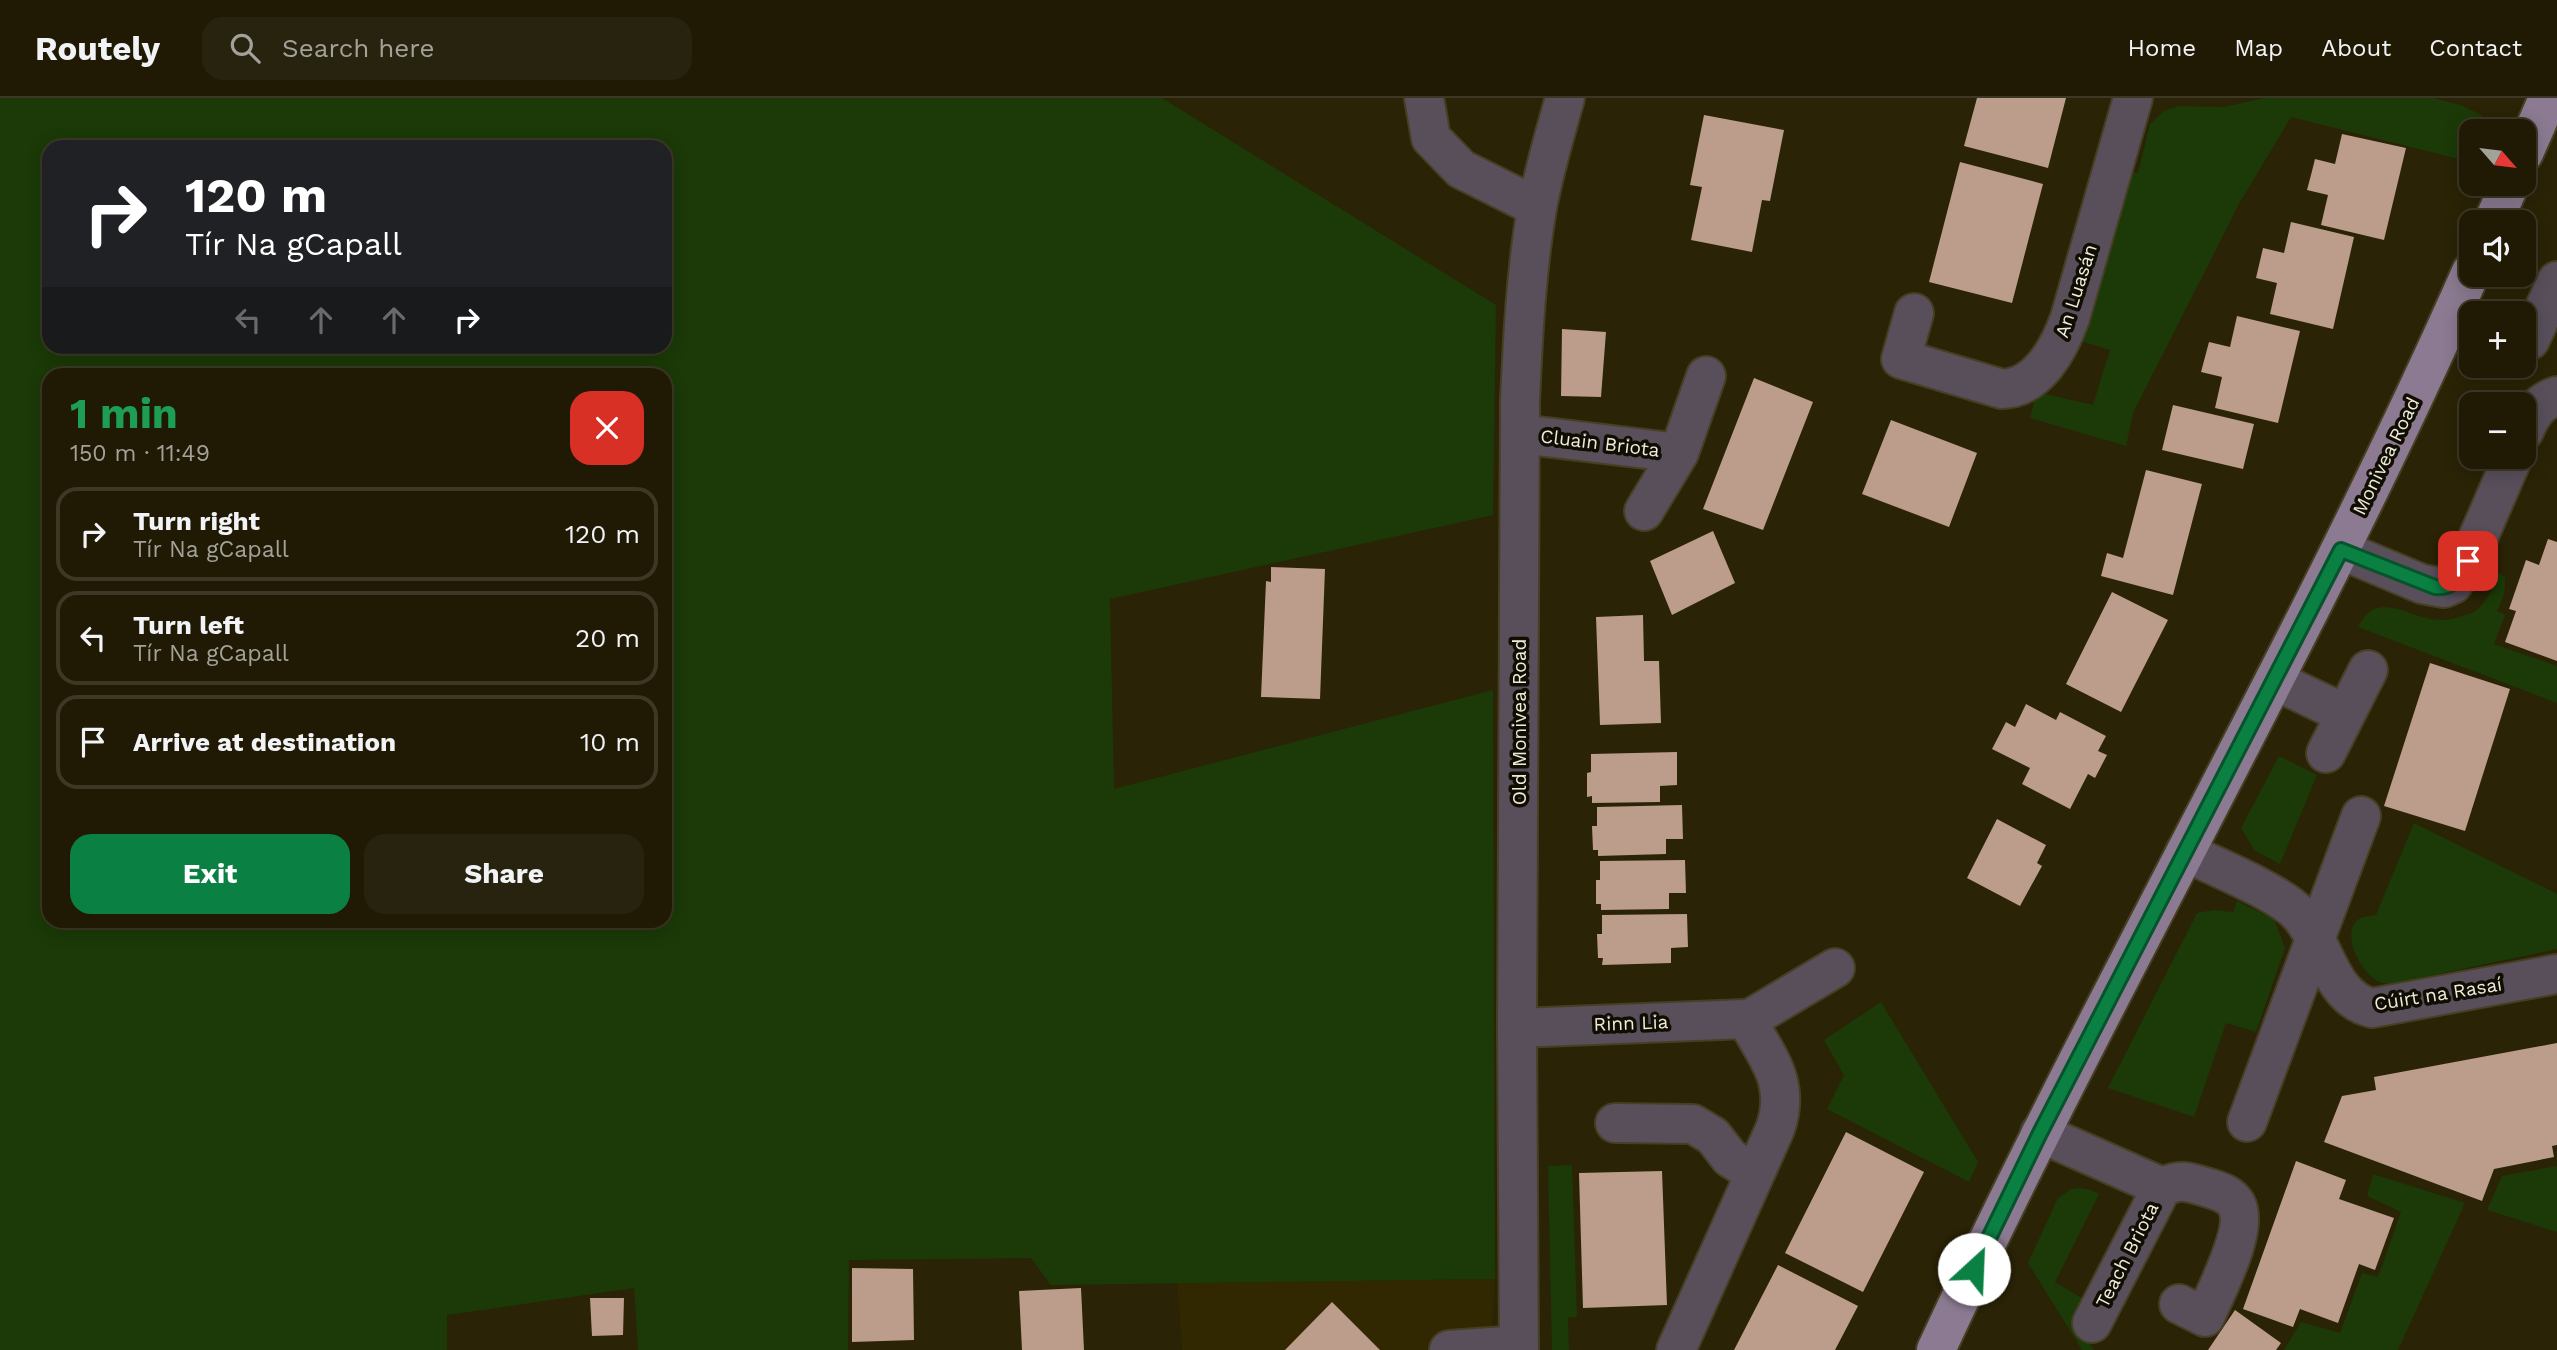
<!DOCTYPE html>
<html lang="en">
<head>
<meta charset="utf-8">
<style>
  body { margin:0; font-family:"Work Sans",sans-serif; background:#28230e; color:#f1f3f6; height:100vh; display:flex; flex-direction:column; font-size:26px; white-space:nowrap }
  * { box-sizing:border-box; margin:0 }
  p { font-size:23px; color:#a2a19a }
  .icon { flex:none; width:38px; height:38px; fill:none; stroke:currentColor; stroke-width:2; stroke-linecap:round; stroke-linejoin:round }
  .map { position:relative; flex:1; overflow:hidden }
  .sheet { position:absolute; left:42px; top:270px; width:630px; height:560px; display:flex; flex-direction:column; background:#201a04; border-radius:21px; box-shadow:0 4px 18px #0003,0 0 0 2px #3d3826 }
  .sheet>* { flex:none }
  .banner { position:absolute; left:42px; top:42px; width:630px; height:214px; border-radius:21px; box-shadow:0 4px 18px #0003,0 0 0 2px #3d3826; background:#202124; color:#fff; overflow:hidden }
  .needle { width:46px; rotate:118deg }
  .fabs { position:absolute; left:2459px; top:21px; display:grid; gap:14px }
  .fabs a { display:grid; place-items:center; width:77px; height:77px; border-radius:14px; background:#201a04; box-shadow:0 4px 18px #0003,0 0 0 2px #3d3826; font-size:35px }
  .pin { position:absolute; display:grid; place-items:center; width:60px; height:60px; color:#fff; margin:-30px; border-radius:14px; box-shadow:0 4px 10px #0006 }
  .me { position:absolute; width:77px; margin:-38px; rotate:25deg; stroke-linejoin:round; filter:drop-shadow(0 0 5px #0008) }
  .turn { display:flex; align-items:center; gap:24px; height:147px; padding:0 28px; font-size:32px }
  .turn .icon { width:91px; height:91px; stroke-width:2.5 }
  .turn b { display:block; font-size:49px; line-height:60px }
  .lanes { display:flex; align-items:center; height:66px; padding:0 28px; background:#0003; justify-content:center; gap:35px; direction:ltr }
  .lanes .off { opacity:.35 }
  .round { display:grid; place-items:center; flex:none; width:74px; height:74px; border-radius:21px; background:#28230e }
  .head { display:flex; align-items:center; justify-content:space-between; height:119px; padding:0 28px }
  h1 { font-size:42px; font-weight:700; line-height:52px; color:#1e9e55 }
  .primary-button { display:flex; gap:14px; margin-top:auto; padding:14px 28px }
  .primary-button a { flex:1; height:80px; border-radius:21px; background:#0b8043; color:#fff; font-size:28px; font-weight:700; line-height:80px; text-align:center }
  .primary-button a+a { background:#28230e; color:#f1f3f6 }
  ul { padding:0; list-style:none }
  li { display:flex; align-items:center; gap:21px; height:94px; margin:0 14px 10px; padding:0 14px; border:4px solid #3d3826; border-radius:21px }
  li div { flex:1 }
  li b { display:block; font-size:26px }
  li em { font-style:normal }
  header { display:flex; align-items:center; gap:42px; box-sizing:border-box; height:98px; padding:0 35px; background:#201a04; border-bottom:2px solid #3d3826 }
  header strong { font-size:33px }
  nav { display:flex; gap:38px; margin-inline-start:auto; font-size:24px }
  .search { width:490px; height:63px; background:#28230e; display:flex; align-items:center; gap:18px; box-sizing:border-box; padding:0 24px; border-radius:21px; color:#a2a19a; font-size:26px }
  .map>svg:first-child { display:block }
  .built { fill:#312802 }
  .green { fill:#1b3a07; fill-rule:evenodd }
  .building { fill:#bc9c8a }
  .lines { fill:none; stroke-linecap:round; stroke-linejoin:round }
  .minor-casing { stroke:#463f24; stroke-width:42 }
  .major-casing { stroke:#463f24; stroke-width:42 }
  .minor { stroke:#584f5a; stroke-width:38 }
  .major { stroke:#8b7a91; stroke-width:38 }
  .route-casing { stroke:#07532c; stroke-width:18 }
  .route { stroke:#0b8043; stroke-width:12 }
  .labels { text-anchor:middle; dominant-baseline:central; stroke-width:7; stroke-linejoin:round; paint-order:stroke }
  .street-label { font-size:19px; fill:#efebdb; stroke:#100d03 }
</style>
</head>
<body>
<header>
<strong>Routely</strong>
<div class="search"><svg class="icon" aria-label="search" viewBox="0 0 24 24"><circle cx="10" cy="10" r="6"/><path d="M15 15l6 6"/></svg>Search here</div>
<nav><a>Home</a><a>Map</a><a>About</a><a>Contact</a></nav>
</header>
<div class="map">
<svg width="2557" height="1252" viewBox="0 0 2557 1252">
  <rect width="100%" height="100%" fill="#2a2306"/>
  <path class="built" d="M1495,1181L1491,1252H1182L1177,1185Z"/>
  <path class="green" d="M0,0H1162L1496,207L1493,417L1110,501L1114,691L1493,592L1495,1181L1051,1187L1031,1160L849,1162L848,1252H638L634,1190L447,1217V1252H0ZM665,49V248H49V49ZM49,276H665V822H49Z
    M2265,0H2434L2463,8L2481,17L2490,33H2471V64L2291,19L2240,104L2133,315L2126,348L2030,320L2037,294L2093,307L2110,252L2083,244L2127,73L2138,75L2150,26L2164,13L2179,8L2224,9Z
    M2499,474L2505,479C2506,492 2503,502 2497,513L2505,517L2494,546L2557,568V605L2358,529C2363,521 2367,513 2377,510C2400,503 2427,532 2462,518C2466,517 2473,515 2477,512C2488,503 2494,486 2499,474Z
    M2279,658L2317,677L2280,766L2254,752L2241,730Z
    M2414,725L2557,796V851L2400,884C2395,885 2388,886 2383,885C2364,882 2338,835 2359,821C2364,818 2371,818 2376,817Z
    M2237,803L2274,821L2285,850L2256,934L2226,925L2194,1019L2108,990L2197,815L2214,812L2233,814Z
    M1881,904L1978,1064L1969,1084L1827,1011L1844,977L1824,942Z
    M1572,1067L1577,1219L1568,1220L1569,1252H1552L1548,1068Z
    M2557,1068V1134L2487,1112L2502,1078Z
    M2373,1076L2465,1105L2398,1252H2284L2301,1224L2340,1235L2362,1175L2378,1179L2401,1114L2367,1098Z
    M2079,1090L2091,1092L2099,1096L2055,1184L2085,1202L2077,1221L2094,1252H2082L2028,1165L2058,1100L2071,1091Z"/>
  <path class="building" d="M1977,0H2066L2048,70L1964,48Z
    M1704,17L1784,32L1770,103L1762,102L1752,154L1691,142L1702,89L1690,87Z
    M2342,36L2406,50L2384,142L2321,127L2328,97L2307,92L2311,77L2315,61L2335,66Z
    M1960,64L2043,86L2012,205L1929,184Z
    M2291,124L2354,139L2333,231L2270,216L2277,185L2256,180L2263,150L2284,155Z
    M2237,218L2300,233L2278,325L2215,310L2222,279L2201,274L2209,244L2230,249Z
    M1562,231L1606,234L1601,299L1561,298Z
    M1754,280L1813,304L1763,432L1703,411Z
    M2173,307L2254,326L2243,371L2162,352Z
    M1891,322L1977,355L1949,429L1862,396Z
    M2146,372L2202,386L2173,497L2101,478L2107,455L2123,460Z
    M1713,433L1735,485L1672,517L1650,463Z
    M2548,441L2557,444V563L2505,544L2516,513L2509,511L2526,462L2539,467Z
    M1271,469L1325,471L1320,601L1261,599L1266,483L1271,484Z
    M2112,494L2168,522L2121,614L2066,586Z
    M1643,517L1644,563H1659L1661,625L1600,627L1596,519Z
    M2430,565L2510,591L2465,733L2384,708Z
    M2026,606L2056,622L2060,614L2106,638L2098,653L2107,657L2095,680L2088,676L2070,711L2022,686L2030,670L1992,651L2006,624L2015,629Z
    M1677,654V687L1660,688V704L1592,705V698L1587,699V675L1591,674V656Z
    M1682,707L1683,741H1666V756L1598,758V752H1593L1592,728H1597V709Z
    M1997,721L2046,747L2037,765L2042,768L2020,808L1967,780Z
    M1685,762L1686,795H1669V811L1601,812V806H1596V782H1600V763Z
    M1687,816L1688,849L1671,850V865L1602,867L1603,860H1598L1597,836H1602V817Z
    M2557,945V1047L2552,1048L2554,1059L2494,1071L2482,1103L2324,1044L2342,998L2376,992L2374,979Z
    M1846,1034L1924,1074L1863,1194L1785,1155Z
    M2296,1063L2346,1082L2339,1101L2394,1120L2375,1172L2359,1166L2338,1225L2300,1211L2293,1229L2243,1211Z
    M1662,1073L1667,1207L1583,1210L1579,1075Z
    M1778,1167L1858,1208L1835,1252H1734Z
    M852,1170L913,1171L914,1242L852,1244Z
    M1081,1190L1084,1252H1022L1019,1193Z
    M590,1200H624L623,1237L592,1238Z
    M1332,1204L1380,1252H1285Z
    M2235,1212L2281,1245L2276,1252H2208Z"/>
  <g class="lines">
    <g class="minor-casing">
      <path id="minor" d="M1424,0L1431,40L1461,71L1537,109
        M1914,215L1901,261L2002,291C2038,290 2059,251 2070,220L2133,0
        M2530,242L2557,183
        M2524,333C2531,317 2539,303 2557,298
        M1520,336L1679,355L1706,278
        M1644,413L1679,355
        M2341,452L2422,486L2444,490L2453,486L2468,463L2513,359
        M2274,582L2345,616
        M2326,655L2368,572
        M2185,754C2214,768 2278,794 2298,815C2325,843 2329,900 2372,910L2557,876
        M1746,921L1753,919L1835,870
        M1517,930L1746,921C1768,960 1791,985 1775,1031L1676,1252
        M2247,1024L2361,718
        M1615,1025L1693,1026L1713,1038L1730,1060L1754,1075
        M2040,1035L2162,1089C2183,1080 2187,1084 2209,1090C2219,1093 2230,1096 2236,1106C2250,1130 2215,1195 2205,1219L2179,1206
        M2092,1225L2162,1089
        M1449,1252L1519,1247
        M1519,1252L1517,930L1520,303C1523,238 1526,174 1537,110C1544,72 1555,36 1565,0"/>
    </g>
    <g class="major-casing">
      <path id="major" d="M2524,55L2548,0
        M2493,124L2510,86
        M1936,1252C2105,888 2309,541 2471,174"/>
    </g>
    <use href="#minor" class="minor"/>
    <use href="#major" class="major"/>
  </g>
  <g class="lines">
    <g class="route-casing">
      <path id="route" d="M1974,1171L2040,1035L2341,452L2435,489C2454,491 2459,478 2468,463"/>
    </g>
    <use href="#route" class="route"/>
  </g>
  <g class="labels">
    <g class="street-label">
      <text transform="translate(2076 193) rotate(-72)">An Luasán</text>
      <text transform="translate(1600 345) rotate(7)">Cluain Briota</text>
      <text transform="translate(2386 358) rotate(-64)">Monivea Road</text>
      <text transform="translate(1519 624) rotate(-90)">Old Monivea Road</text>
      <text transform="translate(2438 896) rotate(-9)">Cúirt na Rasaí</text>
      <text transform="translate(1631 925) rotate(-2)">Rinn Lia</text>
      <text transform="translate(2127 1157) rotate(-63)">Teach Briota</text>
    </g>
  </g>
</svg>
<div class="fabs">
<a><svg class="needle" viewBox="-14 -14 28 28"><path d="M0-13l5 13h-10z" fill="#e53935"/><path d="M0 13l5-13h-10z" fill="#a2a19a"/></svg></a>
<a><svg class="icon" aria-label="sound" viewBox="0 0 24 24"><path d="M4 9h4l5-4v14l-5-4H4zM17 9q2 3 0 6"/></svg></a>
<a>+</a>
<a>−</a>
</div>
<div class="pin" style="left:2468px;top:463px;background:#d93025"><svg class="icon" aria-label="arrive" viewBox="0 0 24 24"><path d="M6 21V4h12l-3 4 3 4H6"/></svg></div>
<svg class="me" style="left:1974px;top:1171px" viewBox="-20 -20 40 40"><circle r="19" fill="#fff"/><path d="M0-13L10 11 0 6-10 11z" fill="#0b8043"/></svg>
<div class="banner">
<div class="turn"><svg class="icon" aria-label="right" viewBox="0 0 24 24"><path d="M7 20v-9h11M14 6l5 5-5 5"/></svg><div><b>120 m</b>Tír Na gCapall</div></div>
<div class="lanes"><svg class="icon off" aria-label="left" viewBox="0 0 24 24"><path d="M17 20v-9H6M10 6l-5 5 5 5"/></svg><svg class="icon off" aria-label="ahead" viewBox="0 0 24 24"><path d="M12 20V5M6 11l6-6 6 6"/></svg><svg class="icon off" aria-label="ahead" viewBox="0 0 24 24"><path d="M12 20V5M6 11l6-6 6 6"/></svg><svg class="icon" aria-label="right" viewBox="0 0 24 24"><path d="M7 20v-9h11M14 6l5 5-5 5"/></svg></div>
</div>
<section class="sheet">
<div class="head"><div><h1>1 min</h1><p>150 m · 11:49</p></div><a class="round" style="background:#d93025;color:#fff"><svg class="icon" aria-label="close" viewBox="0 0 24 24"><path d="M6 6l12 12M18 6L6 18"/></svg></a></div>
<ul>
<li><svg class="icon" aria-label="right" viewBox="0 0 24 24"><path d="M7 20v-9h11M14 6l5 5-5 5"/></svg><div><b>Turn right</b><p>Tír Na gCapall</p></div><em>120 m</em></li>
<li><svg class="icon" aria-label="left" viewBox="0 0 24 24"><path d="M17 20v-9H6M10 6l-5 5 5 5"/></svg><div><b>Turn left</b><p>Tír Na gCapall</p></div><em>20 m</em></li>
<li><svg class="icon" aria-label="arrive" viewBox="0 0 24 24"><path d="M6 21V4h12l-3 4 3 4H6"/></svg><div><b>Arrive at destination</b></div><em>10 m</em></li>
</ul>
<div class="primary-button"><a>Exit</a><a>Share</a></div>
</section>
</div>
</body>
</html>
